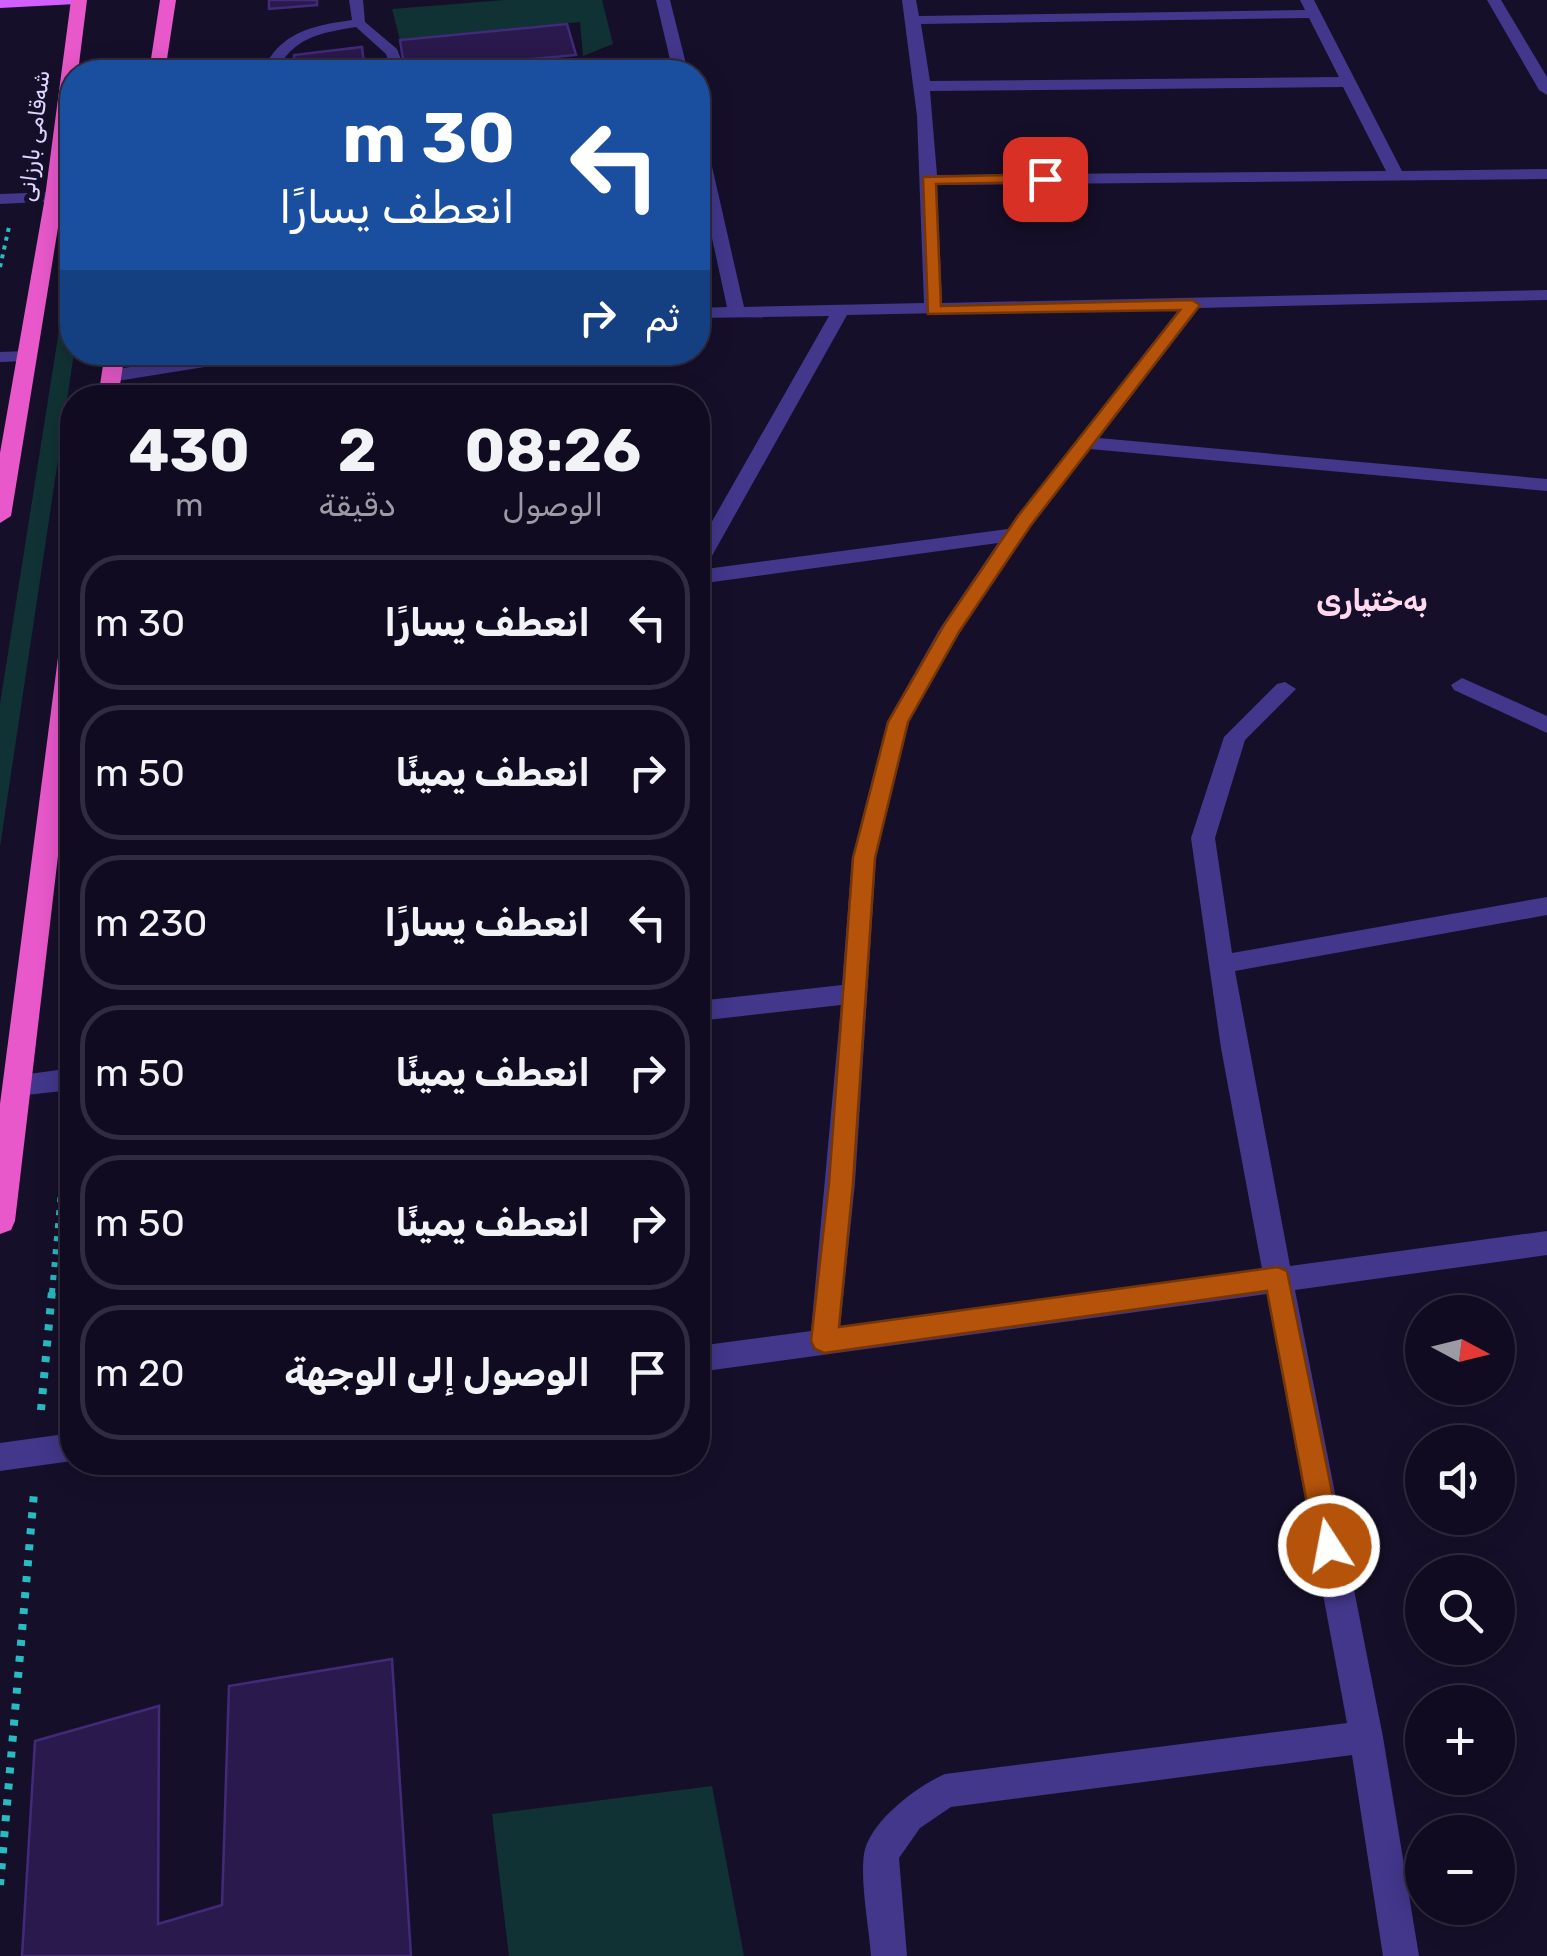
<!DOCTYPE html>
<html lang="ar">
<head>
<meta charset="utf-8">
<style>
  body { margin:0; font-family:Rubik,Vazirmatn,sans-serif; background:#1e192d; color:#f1f3f6; direction:rtl; height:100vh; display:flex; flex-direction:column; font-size:38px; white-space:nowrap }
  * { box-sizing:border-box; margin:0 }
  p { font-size:32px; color:#9c9ba5 }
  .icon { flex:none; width:55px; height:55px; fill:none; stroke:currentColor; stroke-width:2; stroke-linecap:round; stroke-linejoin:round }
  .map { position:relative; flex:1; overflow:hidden; direction:ltr }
  .drawer { position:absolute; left:60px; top:385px; width:650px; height:1090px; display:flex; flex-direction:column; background:#100b20; border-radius:40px; box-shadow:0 5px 25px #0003,0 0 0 2px #302b3e; direction:rtl }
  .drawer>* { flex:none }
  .hud { position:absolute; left:60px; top:60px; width:650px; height:305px; border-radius:40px; box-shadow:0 5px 25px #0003,0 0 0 2px #302b3e; direction:rtl; background:#1a4fa0; color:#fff; overflow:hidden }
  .needle { width:65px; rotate:97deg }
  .tools { position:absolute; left:1405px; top:1295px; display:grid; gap:20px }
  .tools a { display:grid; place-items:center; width:110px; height:110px; border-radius:50%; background:#100b20; box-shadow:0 5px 25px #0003,0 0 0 2px #302b3e; font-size:50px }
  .pin { position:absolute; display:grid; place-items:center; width:85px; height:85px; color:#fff; margin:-42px; border-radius:20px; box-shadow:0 5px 15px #0006 }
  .me { position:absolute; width:110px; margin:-55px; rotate:349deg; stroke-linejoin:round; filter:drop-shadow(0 0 8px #0008) }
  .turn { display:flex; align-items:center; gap:35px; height:210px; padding:0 30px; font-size:45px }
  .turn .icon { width:130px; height:130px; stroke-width:2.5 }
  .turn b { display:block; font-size:70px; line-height:85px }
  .then { display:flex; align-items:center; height:95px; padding:0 30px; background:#0003; gap:20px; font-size:38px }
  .eta { display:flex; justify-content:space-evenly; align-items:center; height:170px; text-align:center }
  .eta b { font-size:60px; font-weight:700; line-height:70px }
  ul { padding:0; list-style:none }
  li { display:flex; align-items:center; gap:30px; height:135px; margin:0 20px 15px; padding:0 10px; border:5px solid #302b3e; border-radius:40px }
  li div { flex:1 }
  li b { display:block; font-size:38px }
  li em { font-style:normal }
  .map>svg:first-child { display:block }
  .green { fill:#113234 }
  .building { fill:#29194c; stroke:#412a79; stroke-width:2.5 }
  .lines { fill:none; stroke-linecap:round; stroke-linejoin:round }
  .path-far2 { stroke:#28bcc2; stroke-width:4; stroke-dasharray:4 5; stroke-linecap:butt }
  .path-far1 { stroke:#28bcc2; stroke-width:6; stroke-dasharray:5 8; stroke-linecap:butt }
  .path { stroke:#28bcc2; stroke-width:8; stroke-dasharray:6 10; stroke-linecap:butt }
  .service { fill:#42378b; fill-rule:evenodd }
  .minor { fill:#42378b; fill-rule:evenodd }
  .primary { fill:#d25eff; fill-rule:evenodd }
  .trunk { fill:#e858ca; fill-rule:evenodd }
  .route { fill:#b45309; stroke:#753606; stroke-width:2.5 }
  .labels { text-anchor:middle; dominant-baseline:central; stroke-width:10; stroke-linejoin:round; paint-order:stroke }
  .far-street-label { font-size:22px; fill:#e0d7ff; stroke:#160f2a }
  .neighbourhood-label { font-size:30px; font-weight:bold; fill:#ffd9ee; stroke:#160f2a }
</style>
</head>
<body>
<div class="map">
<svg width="1547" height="1956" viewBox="0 0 1547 1956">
  <rect width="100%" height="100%" fill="#160f2a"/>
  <path class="green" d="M505,0H602L613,44L583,56L580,22L400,40L392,9Z
    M72,248L74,353L0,847V704Z
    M712,1786L744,1956H509L492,1814Z"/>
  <path class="building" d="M269,0H317V5L269,9Z
    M567,24L576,55L501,62L504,72H441V69L405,72L400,40Z
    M362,47L365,72H295L294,55Z
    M392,1659L411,1956H22L35,1741L159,1706L158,1924L222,1905L229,1686Z"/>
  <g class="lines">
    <path class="path-far2" d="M0,267L9,227"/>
    <path class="path-far1" d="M52,1293L68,1114"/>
    <path class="path" d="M41,1410L52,1291
      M0,1885L34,1493"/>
    <path class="service" d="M349,0H363L365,22L397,49L406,72H392L386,54L356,27C319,33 294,37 276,72H262C280,32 311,26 352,20Z"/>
    <path class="minor" d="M656,0H670L688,72H673Z
      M902,0H916L919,16L1305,10L1300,0H1314L1402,171L1547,169V179L937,185L942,303L1547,290V300L1199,308L1099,438L1547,479V491L1090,449L1021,539L960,632L909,722L876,858L855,1183L840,1327L1262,1269L1221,1048L1191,838L1224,737L1277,684L1285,682L1296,689L1245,740L1215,838L1232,953L1547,897V915L1235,971L1290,1266L1547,1231V1255L1295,1290L1383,1737L1419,1956H1383L1352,1755L951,1807L920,1828L899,1858L907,1956H871C869,1927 860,1882 864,1854C869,1822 917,1786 945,1774L1347,1723L1267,1294L698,1372V1346L811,1331L841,1005L698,1021V1001L842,985L852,858L887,722L939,630L998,543L698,584V570L1008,529L1180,308L847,315L708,563L698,569V546L829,316L698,318V308L727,307L698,174V135L706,140L744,307L924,303L917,116ZM1309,18L1339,77L930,81L921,24ZM1343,87L1386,171L937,175L930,91Z
      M1487,0H1501L1547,77V95L1539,90Z
      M54,192L60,193V201L0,204V194Z
      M0,352L27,351L36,356L27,361L0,362Z
      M228,352H276L267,357L111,382L102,376L111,370Z
      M1462,678L1547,716V733L1454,690L1451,685Z
      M72,1068V1090L17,1096L8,1093L4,1085L8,1077Z
      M72,1433V1461L0,1471V1443Z"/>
    <path class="primary" d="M0,0H83L76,4L0,8Z"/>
    <path class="trunk" d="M71,0H87L78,72H72V119L63,197L11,516L0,523V453L45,197Z
      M160,0H176L165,72H149Z
      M105,352H125L118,398H98Z
      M72,634V737L15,1221L11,1230L0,1234V1104L60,642Z"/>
  </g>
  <path class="route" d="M1045,174L1051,176V182L936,184L941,306L1192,300L1200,305L1031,525L959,632L908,722L875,858L853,1183L839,1327L1278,1267L1287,1271L1343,1546L1339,1556L1329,1560L1319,1556L1315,1546L1267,1291L824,1353L815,1349L811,1341L829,1183L853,858L888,722L944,625L1018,516L1180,310L928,314L923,177Z"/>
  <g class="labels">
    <g class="far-street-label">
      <text transform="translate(34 136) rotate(-83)">شەقامی بارزانی</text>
    </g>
    <g class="neighbourhood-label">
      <text x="1372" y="601">بەختیاری</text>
    </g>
  </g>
</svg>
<div class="tools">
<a><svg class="needle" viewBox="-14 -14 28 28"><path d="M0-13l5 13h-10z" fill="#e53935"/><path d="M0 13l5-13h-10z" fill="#9c9ba5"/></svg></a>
<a><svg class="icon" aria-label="sound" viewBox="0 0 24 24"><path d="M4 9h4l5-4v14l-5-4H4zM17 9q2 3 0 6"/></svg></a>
<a><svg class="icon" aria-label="search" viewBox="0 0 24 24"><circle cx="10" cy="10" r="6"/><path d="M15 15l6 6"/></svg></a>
<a>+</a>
<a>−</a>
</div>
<div class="pin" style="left:1045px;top:179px;background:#d93025"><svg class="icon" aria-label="arrive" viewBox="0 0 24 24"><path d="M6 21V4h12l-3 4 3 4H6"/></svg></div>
<svg class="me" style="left:1329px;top:1546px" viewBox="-20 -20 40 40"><circle r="17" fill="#b45309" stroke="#fff" stroke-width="3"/><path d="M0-11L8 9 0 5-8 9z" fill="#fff"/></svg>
<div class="hud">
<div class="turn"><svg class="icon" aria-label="left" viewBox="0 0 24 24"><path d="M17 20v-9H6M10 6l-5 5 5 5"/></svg><div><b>30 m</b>انعطف يسارًا</div></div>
<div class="then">ثم<svg class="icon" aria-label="right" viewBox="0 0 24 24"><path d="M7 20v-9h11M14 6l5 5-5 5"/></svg></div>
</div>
<section class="drawer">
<div class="eta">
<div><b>08:26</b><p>الوصول</p></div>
<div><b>2</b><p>دقيقة</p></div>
<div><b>430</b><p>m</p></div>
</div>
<ul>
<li><svg class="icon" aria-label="left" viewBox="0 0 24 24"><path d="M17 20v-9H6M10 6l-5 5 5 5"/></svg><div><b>انعطف يسارًا</b></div><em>30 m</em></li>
<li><svg class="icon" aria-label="right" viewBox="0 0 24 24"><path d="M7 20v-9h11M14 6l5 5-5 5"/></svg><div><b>انعطف يمينًا</b></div><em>50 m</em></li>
<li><svg class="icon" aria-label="left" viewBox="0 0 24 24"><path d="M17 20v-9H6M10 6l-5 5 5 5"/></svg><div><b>انعطف يسارًا</b></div><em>230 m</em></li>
<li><svg class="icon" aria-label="right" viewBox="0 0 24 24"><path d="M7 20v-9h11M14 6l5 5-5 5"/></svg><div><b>انعطف يمينًا</b></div><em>50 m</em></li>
<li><svg class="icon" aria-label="right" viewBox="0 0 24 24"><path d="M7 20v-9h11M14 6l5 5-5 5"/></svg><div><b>انعطف يمينًا</b></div><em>50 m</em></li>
<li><svg class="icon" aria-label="arrive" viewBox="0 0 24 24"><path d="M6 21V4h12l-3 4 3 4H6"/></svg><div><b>الوصول إلى الوجهة</b></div><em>20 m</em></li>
</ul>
</section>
</div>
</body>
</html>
